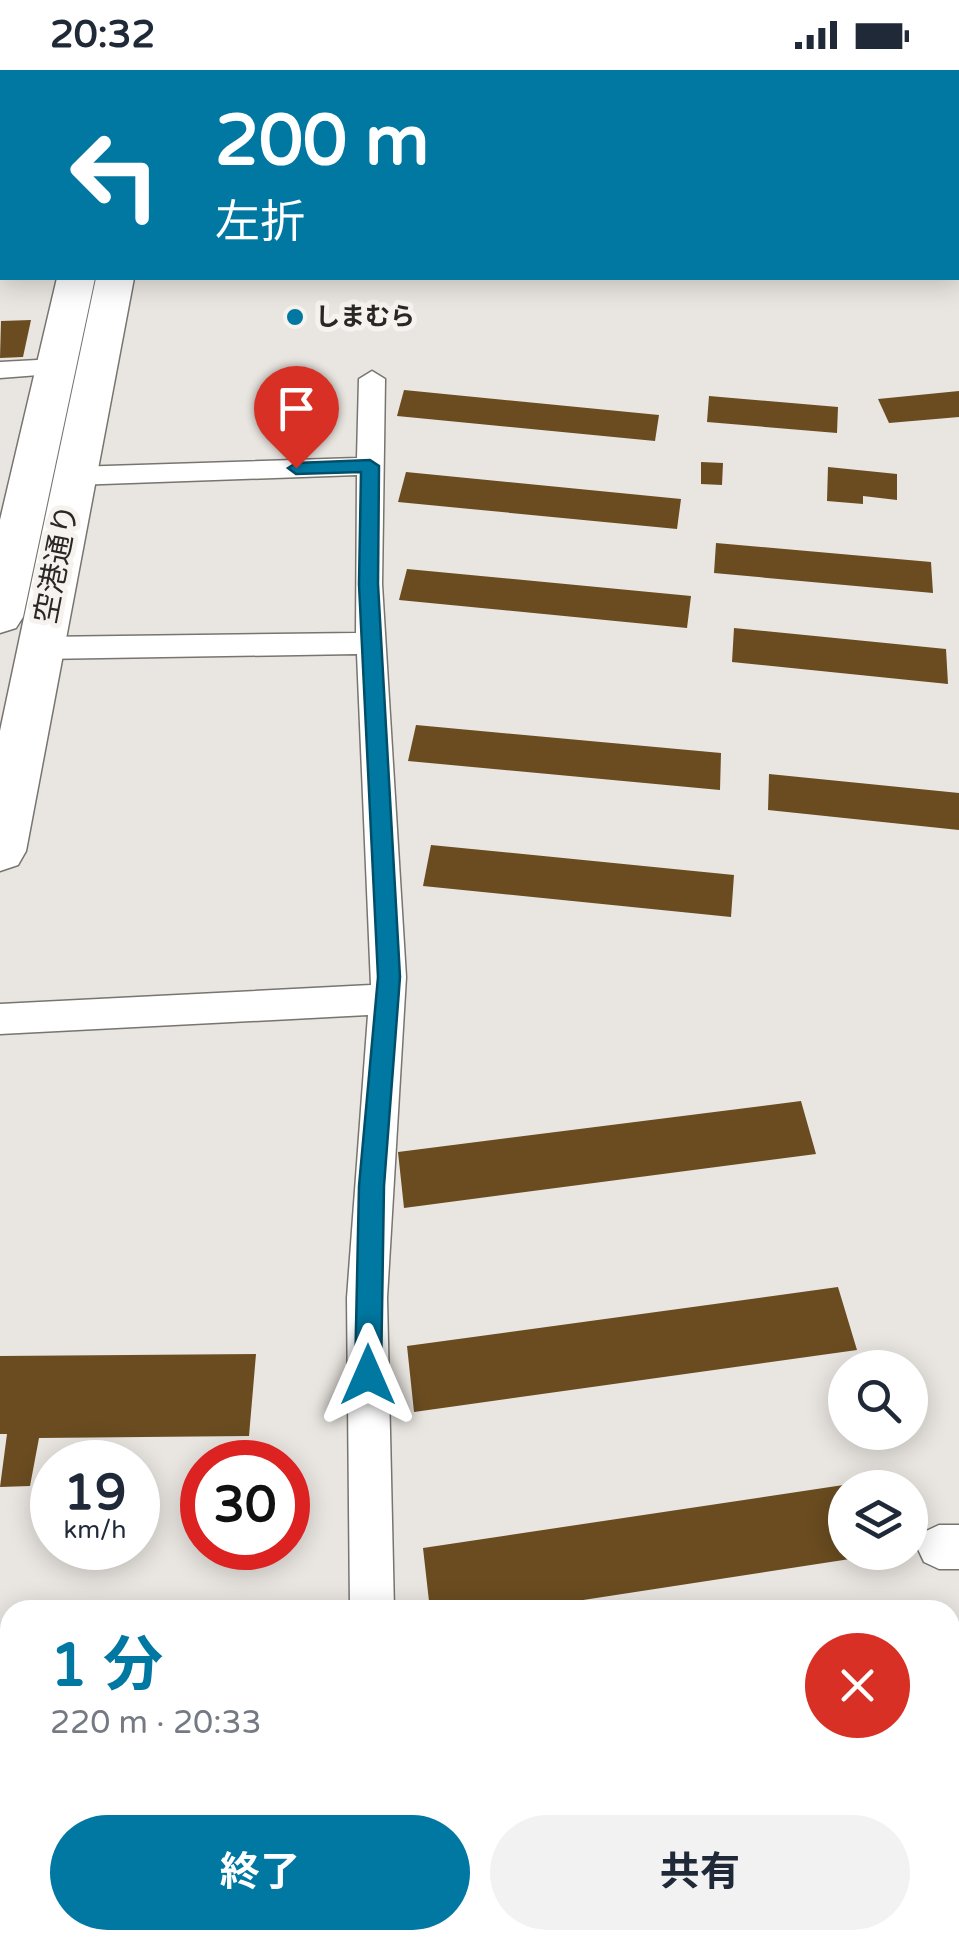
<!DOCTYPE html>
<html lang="ja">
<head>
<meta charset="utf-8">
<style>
  body { margin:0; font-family:"Varela Round","Noto Sans JP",sans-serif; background:#f2f2f3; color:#1f2937; height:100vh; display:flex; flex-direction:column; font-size:38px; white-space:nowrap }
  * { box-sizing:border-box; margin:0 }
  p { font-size:32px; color:#747a83 }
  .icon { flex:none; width:55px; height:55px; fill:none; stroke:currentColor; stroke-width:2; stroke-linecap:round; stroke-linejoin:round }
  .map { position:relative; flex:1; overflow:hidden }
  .sheet { position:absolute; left:0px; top:1530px; width:960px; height:350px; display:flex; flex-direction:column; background:#fff; border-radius:30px 30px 0 0; box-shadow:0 5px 25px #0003 }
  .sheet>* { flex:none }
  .top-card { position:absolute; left:0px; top:0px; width:960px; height:210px; box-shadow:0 5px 25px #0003; background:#0178a1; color:#fff; overflow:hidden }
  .buttons { position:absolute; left:828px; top:1280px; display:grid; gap:20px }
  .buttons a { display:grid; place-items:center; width:100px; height:100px; border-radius:50%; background:#fff; box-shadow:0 5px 25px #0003; font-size:50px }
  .speed { position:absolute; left:30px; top:1370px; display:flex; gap:20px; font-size:50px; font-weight:700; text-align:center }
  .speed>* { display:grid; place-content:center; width:130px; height:130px; border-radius:50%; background:#fff; box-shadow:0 5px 25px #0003; line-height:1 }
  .speed small { font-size:25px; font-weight:400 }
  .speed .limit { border:15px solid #d22; background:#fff; color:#111 }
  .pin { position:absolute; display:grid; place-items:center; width:85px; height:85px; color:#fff; margin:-102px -42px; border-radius:50% 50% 50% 0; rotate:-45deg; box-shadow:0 0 10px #0007 }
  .pin .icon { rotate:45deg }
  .me { position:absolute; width:110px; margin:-55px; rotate:0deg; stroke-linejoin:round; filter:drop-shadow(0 0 8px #0008) }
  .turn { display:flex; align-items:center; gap:35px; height:210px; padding:0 50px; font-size:45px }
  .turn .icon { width:130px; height:130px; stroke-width:2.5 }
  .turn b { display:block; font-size:70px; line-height:85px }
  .round { display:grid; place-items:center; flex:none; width:105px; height:105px; border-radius:52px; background:#f2f2f3 }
  .overview { display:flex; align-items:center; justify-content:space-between; height:170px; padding:0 50px }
  h1 { font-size:60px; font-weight:700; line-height:75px; color:#0178a1 }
  .cta { display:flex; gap:20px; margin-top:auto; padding:20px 50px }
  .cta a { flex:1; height:115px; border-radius:60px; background:#0178a1; color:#fff; font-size:40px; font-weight:700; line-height:115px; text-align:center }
  .cta a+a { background:#f2f2f3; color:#1f2937 }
  .status { display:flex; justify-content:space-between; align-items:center; height:70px; padding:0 50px; background:#fff; direction:ltr }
  .status svg { height:28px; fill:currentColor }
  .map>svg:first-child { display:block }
  .building { fill:#6a4c20 }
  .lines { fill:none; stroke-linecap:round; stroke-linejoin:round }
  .street-casing { stroke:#78746f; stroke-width:3 }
  .highway-casing { stroke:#78746f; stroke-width:3 }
  .street { fill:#fff; fill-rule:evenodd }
  .highway { fill:#fff; fill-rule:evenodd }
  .route { fill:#0178a1; stroke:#014e69; stroke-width:2.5 }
  .poi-dot { fill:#0178a1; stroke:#f6f2ed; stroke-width:4 }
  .labels { text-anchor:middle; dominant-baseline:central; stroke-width:10; stroke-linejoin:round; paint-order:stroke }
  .far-poi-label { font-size:25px; font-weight:bold; fill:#292826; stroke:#f6f2ed; text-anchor:start }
  .street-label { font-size:30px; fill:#292826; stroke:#f6f2ed }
</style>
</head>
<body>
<div class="status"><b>20:32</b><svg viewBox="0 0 49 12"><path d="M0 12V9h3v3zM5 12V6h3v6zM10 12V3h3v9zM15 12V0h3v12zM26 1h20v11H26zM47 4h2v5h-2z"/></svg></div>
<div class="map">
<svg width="959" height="1880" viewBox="0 0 959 1880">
  <rect width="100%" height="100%" fill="#e9e5e0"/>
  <path class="building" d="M31,250L23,287L0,288L1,251Z
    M404,320L659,345L655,371L397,346Z
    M959,321V347L889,353L878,329Z
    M709,326L838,337L837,363L707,352Z
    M701,392L723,393L722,415L701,414Z
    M828,397L897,404V430L863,426V434L827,431Z
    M406,402L681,429L677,459L398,432Z
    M716,473L931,492L933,523L714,503Z
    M407,499L691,526L687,558L399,530Z
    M734,558L946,579L948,614L732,592Z
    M416,655L721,683L720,720L408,691Z
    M769,704L959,723V760L768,740Z
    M431,775L734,805L731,847L423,816Z
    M801,1031L816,1084L404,1138L398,1082Z
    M838,1217L857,1280L414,1342L407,1276Z
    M256,1284L249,1366L39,1368L30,1416L0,1417L7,1364H0V1286Z
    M890,1408L893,1418H845V1482L876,1485L518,1540H430L423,1478Z"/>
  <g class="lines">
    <g class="street-casing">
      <path id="street" d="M546,0H566V2H546Z
        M958,36H959V48H958Z
        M56,289L69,297L65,303L0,308V292Z
        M372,301L385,309L382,514L406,907L387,1228L394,1540H350L347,1228L368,945L0,964V934L371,915L357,584L41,589L31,586L26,578L31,570L41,567L356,563L357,405L75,415L65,412L62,406L65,400L75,397L357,388L359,309Z
        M939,1455H959V1499H939L924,1492L917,1477L924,1462Z
        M325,1870H378L373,1880H321Z
        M589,1870H635L637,1880H587Z"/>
    </g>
    <g class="highway-casing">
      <path id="highway" d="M57,208H95L23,547L16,558L0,563V450Z
        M96,208H134L26,781L18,795L0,801V661Z"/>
    </g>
    <use href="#street" class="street"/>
    <use href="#highway" class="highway"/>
  </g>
  <path class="route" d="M370,390L379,396L378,514L400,907L384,1116L381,1305L377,1315L368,1318L359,1315L355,1305L359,1116L378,907L359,514L361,402L296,404L288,398L296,393Z"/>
  <circle class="poi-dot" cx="295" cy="247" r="10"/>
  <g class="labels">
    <g class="far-poi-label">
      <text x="315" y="247">しまむら</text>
    </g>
    <g class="street-label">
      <text transform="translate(57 494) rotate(-79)">空港通り</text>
    </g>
  </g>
</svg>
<div class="buttons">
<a><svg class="icon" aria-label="search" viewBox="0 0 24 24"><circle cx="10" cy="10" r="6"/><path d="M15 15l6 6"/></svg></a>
<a><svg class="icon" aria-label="layers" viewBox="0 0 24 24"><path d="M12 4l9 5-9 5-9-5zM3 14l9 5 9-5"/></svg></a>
</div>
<div class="speed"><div>19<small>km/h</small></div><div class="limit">30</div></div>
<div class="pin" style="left:296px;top:398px;background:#d93025"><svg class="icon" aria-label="arrive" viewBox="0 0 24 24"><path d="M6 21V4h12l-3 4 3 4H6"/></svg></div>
<svg class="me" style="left:368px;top:1305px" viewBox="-20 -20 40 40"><path d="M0-17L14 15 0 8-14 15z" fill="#0178a1" stroke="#fff" stroke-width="4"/></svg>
<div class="top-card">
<div class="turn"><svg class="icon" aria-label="left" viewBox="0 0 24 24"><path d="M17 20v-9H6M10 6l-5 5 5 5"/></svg><div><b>200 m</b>左折</div></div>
</div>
<section class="sheet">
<div class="overview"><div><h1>1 分</h1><p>220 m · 20:33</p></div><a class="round" style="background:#d93025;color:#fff"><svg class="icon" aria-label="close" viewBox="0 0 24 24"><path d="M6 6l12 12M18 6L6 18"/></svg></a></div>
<div class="cta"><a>終了</a><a>共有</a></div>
</section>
</div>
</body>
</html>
